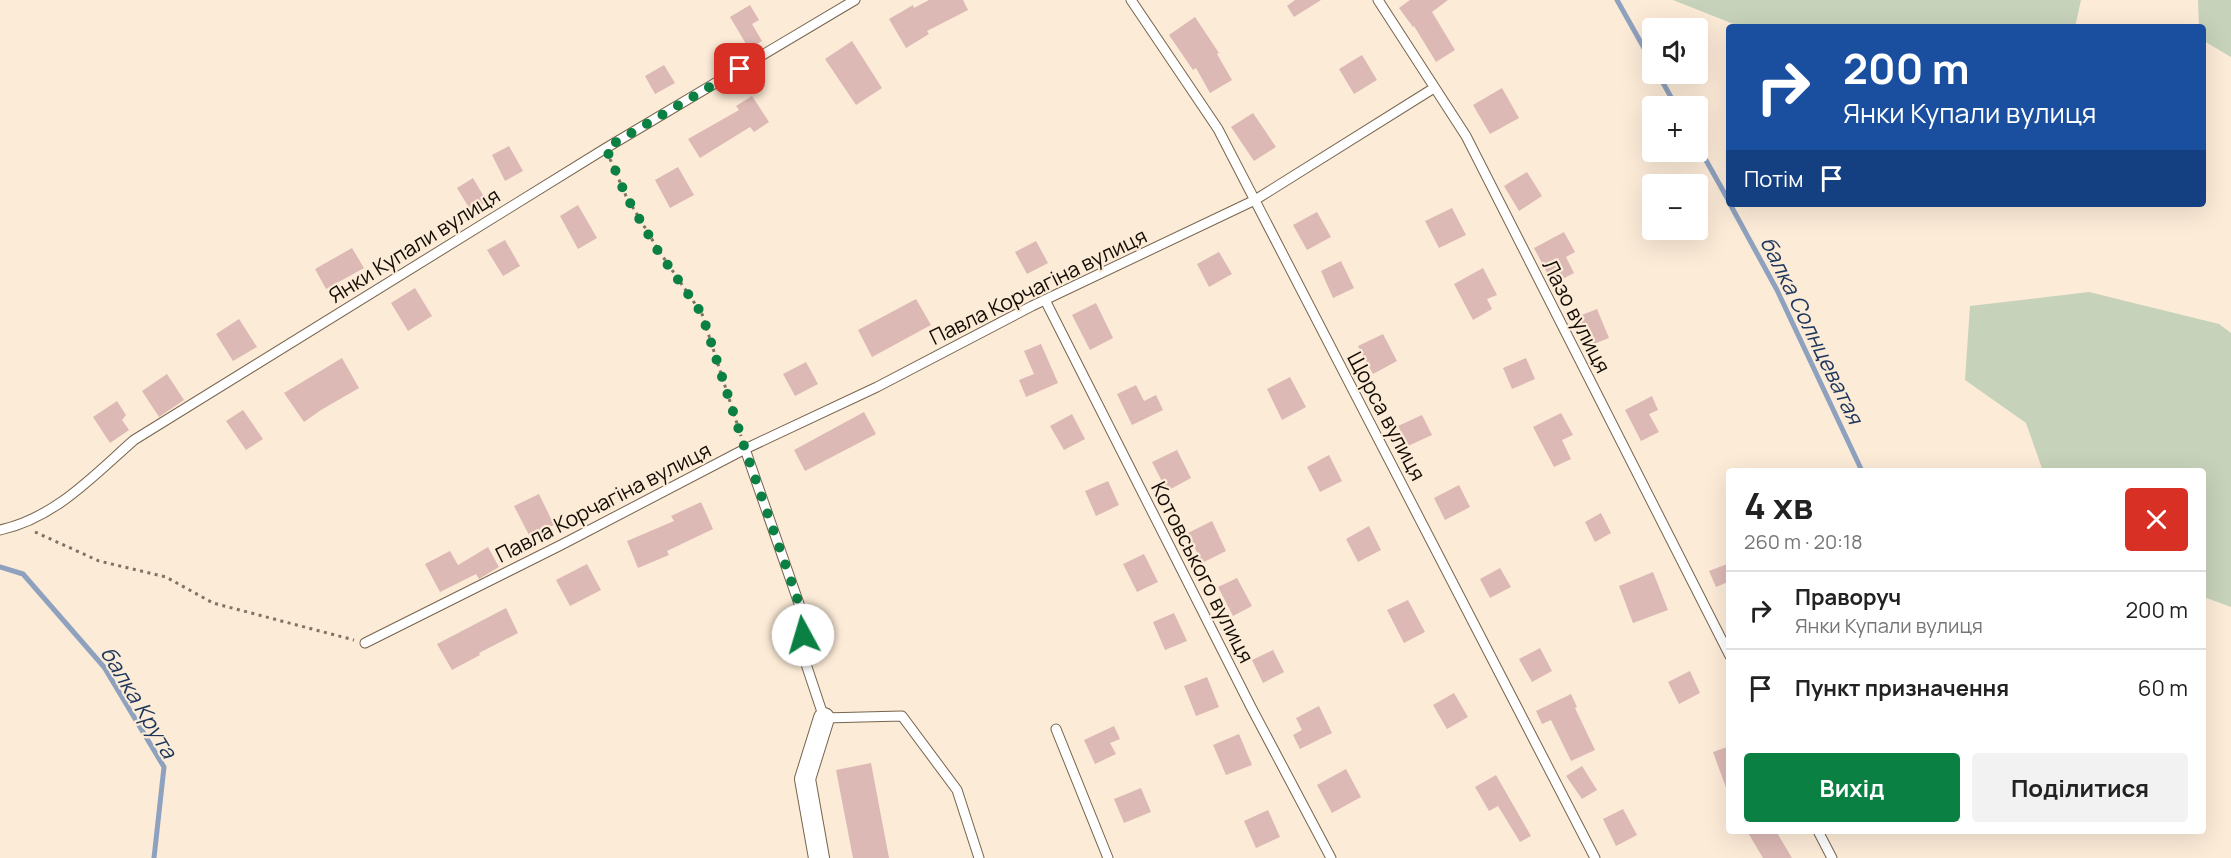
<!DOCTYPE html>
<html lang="uk">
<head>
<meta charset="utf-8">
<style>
  body { margin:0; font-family:Manrope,sans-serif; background:#f2f2f2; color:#222; height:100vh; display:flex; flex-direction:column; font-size:22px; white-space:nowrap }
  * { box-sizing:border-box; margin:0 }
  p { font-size:20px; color:#767676 }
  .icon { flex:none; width:33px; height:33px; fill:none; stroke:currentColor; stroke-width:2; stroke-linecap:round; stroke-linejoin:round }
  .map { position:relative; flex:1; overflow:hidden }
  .details { position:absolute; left:1726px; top:468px; width:480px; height:366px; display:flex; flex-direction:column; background:#fff; border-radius:6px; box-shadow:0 6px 24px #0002 }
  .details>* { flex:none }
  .guide { position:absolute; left:1726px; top:24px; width:480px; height:183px; border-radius:6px; box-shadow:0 6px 24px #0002; background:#1a4fa0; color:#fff; overflow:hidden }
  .tools { position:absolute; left:1642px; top:18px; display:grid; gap:12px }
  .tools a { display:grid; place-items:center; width:66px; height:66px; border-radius:6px; background:#fff; box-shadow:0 6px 24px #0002; font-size:30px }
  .pin { position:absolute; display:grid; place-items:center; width:51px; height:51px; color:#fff; margin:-26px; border-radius:12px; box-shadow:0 3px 9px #0006 }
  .me { position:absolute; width:66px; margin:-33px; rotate:354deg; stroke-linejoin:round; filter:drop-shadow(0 0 4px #0008) }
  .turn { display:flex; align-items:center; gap:21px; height:126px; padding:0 18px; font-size:27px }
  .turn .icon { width:78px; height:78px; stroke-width:2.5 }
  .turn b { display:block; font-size:42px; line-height:51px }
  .then { display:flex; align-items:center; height:57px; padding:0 18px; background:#0003; gap:12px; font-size:22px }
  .round { display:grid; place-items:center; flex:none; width:63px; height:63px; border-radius:6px; background:#f2f2f2 }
  .summary { display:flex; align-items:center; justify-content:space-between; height:102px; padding:0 18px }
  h1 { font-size:36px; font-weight:700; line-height:45px }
  .cta { display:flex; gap:12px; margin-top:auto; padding:12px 18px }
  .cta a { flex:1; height:69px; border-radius:6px; background:#0b8043; color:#fff; font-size:24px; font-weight:700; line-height:69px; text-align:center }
  .cta a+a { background:#f2f2f2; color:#222 }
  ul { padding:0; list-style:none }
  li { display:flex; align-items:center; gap:18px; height:78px; padding:0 18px; border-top:2px solid #e0e0e0 }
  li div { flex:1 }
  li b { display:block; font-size:22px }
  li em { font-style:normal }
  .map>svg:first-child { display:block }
  .green { fill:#c7d2ba }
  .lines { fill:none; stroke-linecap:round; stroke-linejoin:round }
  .stream { stroke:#8ea1be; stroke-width:5 }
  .building { fill:#dcb9b5 }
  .service-casing { stroke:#76644d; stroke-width:11 }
  .minor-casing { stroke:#76644d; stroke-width:22 }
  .path { stroke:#7f7366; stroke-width:3; stroke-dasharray:3 4.5; stroke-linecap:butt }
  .service { stroke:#fff; stroke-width:9 }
  .minor { stroke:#fff; stroke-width:20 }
  .route { stroke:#0b8043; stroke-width:10; stroke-dasharray:0 18 }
  .labels { text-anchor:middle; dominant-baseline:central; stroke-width:4.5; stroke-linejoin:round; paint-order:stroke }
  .street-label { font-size:21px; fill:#130c04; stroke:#fcebd7 }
  .water-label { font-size:22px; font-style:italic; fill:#1c365d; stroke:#fcebd7 }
</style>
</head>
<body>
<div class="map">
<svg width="2231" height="858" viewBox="0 0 2231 858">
  <rect width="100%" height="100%" fill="#fcebd7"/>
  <path class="green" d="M1673,0H2081L2075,27H1741Z
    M2198,0H2231V57L2204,41V27H2199Z
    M2089,292L2219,324L2231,333V607L2204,597V471H2043L2026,423L1965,380L1970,306Z"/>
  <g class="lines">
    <path class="stream" d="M1617,0L1653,64
      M1658,74L1676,106
      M1698,146L1730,203
      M1730,204L1777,290L1862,471
      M0,567L23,574L104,667L164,767L154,858"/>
  </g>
  <path class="building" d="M929,0H963L968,10L927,31L929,34L906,48L889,19L913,5L914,8Z
    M1295,0H1321L1294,17L1287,6Z
    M1410,0H1448L1432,12L1455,50L1436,62L1414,26L1413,27L1399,8Z
    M750,5L759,20L752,24L762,41L749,49L730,17Z
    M1195,17L1219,53L1217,54L1232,80L1210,93L1196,68L1193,70L1169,35Z
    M852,41L882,88L856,105L825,59Z
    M1362,55L1377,80L1354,94L1339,69Z
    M664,65L675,83L655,94L645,76Z
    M1502,88L1519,118L1490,134L1473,105Z
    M752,96L769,122L754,132L750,127L700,158L688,139L739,110L736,106Z
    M1253,113L1276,147L1254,161L1231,127Z
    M509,146L523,171L505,181L492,155Z
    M678,167L694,195L670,208L655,180Z
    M1527,172L1542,196L1519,211L1504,186Z
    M473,178L487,202L471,211L457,188Z
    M578,205L597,238L578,249L560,216Z
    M1452,208L1466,235L1439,248L1425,221Z
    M1317,212L1331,237L1307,250L1293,225Z
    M1564,232L1575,252L1566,257L1574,273L1553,284L1534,248Z
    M505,240L520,266L503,276L487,250Z
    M1036,241L1048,263L1027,274L1015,252Z
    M352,248L364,268L326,289L315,269Z
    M1219,252L1232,274L1209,287L1197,264Z
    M1341,261L1354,288L1333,298L1321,271Z
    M1483,268L1497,295L1487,299L1492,309L1473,320L1454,284Z
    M415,288L432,316L408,331L391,303Z
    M916,299L931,325L872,357L858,330Z
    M1096,303L1113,338L1090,350L1072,315Z
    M1597,309L1609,338L1586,347L1574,318Z
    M239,319L257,347L233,361L216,334Z
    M1383,334L1397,361L1373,374L1358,346Z
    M1041,344L1058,383L1026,397L1019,380L1034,374L1024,351Z
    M342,358L359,388L321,410L304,422L284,393Z
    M1526,358L1535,379L1512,389L1503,368Z
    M806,362L818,384L795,396L783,374Z
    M167,374L184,400L159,417L142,391Z
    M1290,377L1306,407L1282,420L1267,389Z
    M1136,385L1144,401L1156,395L1163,410L1132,425L1117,394Z
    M1652,396L1658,410L1649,414L1659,432L1641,441L1625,410Z
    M117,401L126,415L122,420L129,430L110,443L93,417Z
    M243,410L263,439L246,450L226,421Z
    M864,412L876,434L805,471L794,450Z
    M1561,413L1573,435L1562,440L1571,459L1554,467L1533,427Z
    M1072,414L1085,439L1064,450L1050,426Z
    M1422,415L1432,435L1408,446L1398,426Z
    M1177,450L1191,478L1167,491L1152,462Z
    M1329,455L1342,481L1320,492L1307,467Z
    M1108,481L1119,505L1096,516L1085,491Z
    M1459,485L1470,507L1445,520L1434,498Z
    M539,494L554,525L530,537L514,506Z
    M701,502L713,529L667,551L669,555L638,568L627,541L674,521L671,516Z
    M1601,513L1611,533L1595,542L1585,522Z
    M1212,521L1226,551L1202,563L1188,533Z
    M1369,526L1381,550L1358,562L1346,539Z
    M488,547L499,567L479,579L476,574L440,592L425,564L450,551L458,565Z
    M1144,554L1158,582L1137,592L1123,564Z
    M1730,563V581L1716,587L1709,571Z
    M587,564L601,590L570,606L556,580Z
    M1500,568L1511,587L1490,598L1480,579Z
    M1653,572L1668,610L1633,623L1619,586Z
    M1237,578L1252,606L1233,616L1218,587Z
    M1408,600L1425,632L1404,643L1387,610Z
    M506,608L518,633L479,653L480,655L452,670L437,644Z
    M1174,613L1187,641L1165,650L1153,622Z
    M1540,648L1552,671L1532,682L1519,659Z
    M1273,650L1284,672L1263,683L1252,660Z
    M1690,671L1700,693L1679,704L1668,682Z
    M1207,677L1219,707L1196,716L1184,686Z
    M1454,693L1468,717L1447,729L1433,705Z
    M1571,694L1577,707L1575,708L1595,750L1571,761L1551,720L1542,724L1536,711Z
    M1319,706L1332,733L1300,749L1293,735L1302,730L1296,718Z
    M1114,726L1120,739L1110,743L1116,754L1095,764L1084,740Z
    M1239,734L1252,765L1226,775L1213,745Z
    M1730,746V793H1728L1713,752Z
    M871,763L889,858H853L836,770Z
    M1582,766L1597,790L1582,799L1566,776Z
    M1346,769L1361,797L1332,813L1317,785Z
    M1496,775L1531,836L1520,842L1498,806L1489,811L1475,787Z
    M1141,788L1151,812L1124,823L1114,799Z
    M1623,809L1637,835L1616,846L1603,819Z
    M1268,810L1280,837L1256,848L1244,821Z
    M1747,831H1776L1792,858H1763Z"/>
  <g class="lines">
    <g class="service-casing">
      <path id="service" d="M1131,0L1218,129L1595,858
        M1378,0L1466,136L1730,656
        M1045,300L1251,707L1331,858
        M745,449L804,618L802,652L824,718L902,716L957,790L979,858
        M0,530C55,518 93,476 134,440L606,148L855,0
        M365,643L561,545L745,449L877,387L1032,306L1255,200L1434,88
        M1056,729L1108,858
        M1818,831L1832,858"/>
    </g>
    <g class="minor-casing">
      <path id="minor" d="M819,858L805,779L824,718"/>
    </g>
    <path class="path" d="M610,159L626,196L659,251L702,314L741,436
      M35,532L99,561L166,577L213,603L354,640"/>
    <use href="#service" class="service"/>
    <use href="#minor" class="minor"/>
  </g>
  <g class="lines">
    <path class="route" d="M740,69L606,148L626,196L658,251L702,314L745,449L804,618L803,635"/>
  </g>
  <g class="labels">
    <g class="street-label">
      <text transform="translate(414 245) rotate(-32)">Янки Купали вулиця</text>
      <text transform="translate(1038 286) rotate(-26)">Павла Корчагіна вулиця</text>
      <text transform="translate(1577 316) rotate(63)">Лазо вулиця</text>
      <text transform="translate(1387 416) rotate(62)">Щорса вулиця</text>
      <text transform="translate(603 502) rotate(-27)">Павла Корчагіна вулиця</text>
      <text transform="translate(1203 572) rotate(63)">Котовського вулиця</text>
    </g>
    <g class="water-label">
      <text transform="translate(1812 330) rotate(64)">балка Солнцеватая</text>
      <text transform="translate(139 702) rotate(59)">балка Крута</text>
    </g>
  </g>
</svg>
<div class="tools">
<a><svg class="icon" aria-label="sound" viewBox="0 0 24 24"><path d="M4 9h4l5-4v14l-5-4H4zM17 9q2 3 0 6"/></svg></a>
<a>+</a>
<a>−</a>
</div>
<div class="pin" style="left:740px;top:69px;background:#d93025"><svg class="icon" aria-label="arrive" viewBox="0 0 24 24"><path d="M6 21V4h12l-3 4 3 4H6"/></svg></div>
<svg class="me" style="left:803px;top:635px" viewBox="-20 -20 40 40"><circle r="19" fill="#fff"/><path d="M0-13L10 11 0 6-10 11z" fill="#0b8043"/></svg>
<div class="guide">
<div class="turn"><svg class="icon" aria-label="right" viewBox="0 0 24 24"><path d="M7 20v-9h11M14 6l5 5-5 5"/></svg><div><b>200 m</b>Янки Купали вулиця</div></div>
<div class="then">Потім<svg class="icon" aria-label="arrive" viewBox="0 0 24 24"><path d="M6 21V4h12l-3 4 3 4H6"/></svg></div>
</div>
<section class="details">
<div class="summary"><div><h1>4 хв</h1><p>260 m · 20:18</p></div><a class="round" style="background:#d93025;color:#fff"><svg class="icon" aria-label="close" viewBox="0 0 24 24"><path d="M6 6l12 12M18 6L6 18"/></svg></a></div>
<ul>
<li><svg class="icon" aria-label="right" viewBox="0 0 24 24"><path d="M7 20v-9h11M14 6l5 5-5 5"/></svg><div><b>Праворуч</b><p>Янки Купали вулиця</p></div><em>200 m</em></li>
<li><svg class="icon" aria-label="arrive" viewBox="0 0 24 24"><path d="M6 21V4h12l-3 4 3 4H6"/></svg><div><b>Пункт призначення</b></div><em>60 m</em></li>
</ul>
<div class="cta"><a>Вихід</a><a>Поділитися</a></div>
</section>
</div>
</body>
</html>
